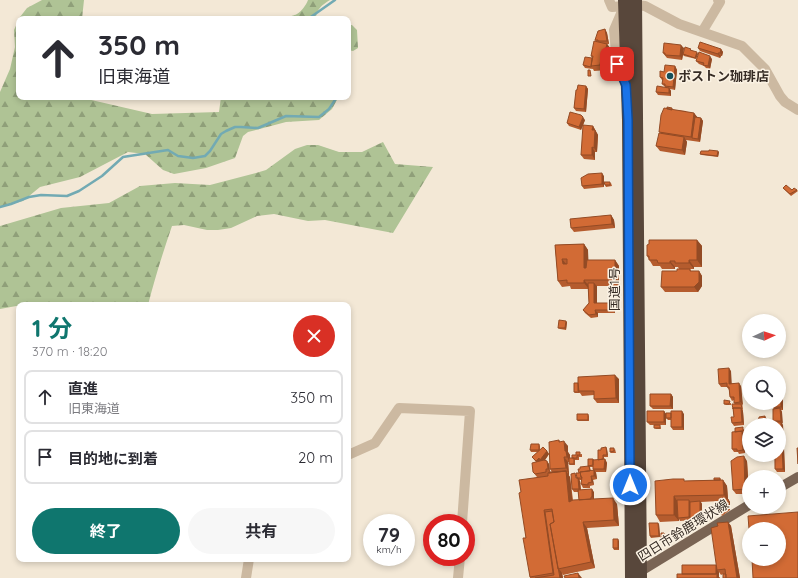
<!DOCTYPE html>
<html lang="ja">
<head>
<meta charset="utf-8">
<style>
  body { margin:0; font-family:Quicksand,"Noto Sans JP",sans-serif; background:#f7f7f7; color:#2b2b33; height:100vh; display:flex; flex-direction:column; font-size:15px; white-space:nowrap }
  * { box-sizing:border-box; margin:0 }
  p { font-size:13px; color:#7c7c81 }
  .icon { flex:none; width:22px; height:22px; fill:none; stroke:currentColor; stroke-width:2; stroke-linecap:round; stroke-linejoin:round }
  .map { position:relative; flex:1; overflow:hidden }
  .side { position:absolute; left:16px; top:302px; width:335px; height:260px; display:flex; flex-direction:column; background:#fff; border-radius:8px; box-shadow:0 2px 6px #0003 }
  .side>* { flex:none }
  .banner { position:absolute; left:16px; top:16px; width:335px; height:84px; border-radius:8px; box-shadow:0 2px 6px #0003; background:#fff; color:#2b2b33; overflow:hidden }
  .needle { width:26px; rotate:87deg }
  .controls { position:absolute; left:742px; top:314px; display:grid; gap:8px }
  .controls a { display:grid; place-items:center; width:44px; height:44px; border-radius:50%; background:#fff; box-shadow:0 2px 6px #0003; font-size:20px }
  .speed { position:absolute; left:363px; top:514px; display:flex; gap:8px; font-size:20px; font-weight:700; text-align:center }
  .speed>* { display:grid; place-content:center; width:52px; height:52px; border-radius:50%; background:#fff; box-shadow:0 2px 6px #0003; line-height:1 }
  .speed small { font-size:10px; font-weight:400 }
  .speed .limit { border:6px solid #d22; background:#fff; color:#111 }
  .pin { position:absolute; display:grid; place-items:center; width:34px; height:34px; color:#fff; margin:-17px; border-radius:8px; box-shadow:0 2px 6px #0006 }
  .me { position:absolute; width:44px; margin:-22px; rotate:0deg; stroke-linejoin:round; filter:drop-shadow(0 0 3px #0008) }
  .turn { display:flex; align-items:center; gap:14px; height:84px; padding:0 16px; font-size:18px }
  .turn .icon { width:52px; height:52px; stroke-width:2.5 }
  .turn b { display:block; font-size:28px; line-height:34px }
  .round { display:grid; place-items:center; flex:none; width:42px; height:42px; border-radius:21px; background:#f7f7f7 }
  .head { display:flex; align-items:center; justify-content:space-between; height:68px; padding:0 16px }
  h1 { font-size:24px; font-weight:700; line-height:30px; color:#0f766e }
  .button { display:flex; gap:8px; margin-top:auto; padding:8px 16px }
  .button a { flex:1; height:46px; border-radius:24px; background:#0f766e; color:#fff; font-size:16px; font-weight:700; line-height:46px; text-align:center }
  .button a+a { background:#f7f7f7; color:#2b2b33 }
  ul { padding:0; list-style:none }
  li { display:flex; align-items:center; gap:12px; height:54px; margin:0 8px 6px; padding:0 8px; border:2px solid #e1e1e2; border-radius:8px }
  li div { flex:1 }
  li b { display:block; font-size:15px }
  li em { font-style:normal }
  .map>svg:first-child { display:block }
  .forest { fill:url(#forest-firs) }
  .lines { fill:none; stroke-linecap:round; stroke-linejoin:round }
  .stream { stroke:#72aab3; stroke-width:2.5 }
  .minor { stroke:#ccb9a1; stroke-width:10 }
  .major { stroke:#796454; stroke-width:10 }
  .highway { stroke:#58473b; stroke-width:12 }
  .wall { fill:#b55c2e; fill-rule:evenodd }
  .shaded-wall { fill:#934b25 }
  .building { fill:#d26b35; stroke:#934b25; fill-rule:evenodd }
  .route-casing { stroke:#114b97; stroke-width:10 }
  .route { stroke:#1a73e8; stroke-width:7 }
  .poi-dot { fill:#164f5b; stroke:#fbf2e3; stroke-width:1.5 }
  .labels { text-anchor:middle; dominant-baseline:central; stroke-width:3; stroke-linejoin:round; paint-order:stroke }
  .poi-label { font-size:13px; font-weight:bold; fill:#362c25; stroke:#fbf2e3; text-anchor:start }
  .street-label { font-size:13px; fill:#362c25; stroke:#fbf2e3 }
</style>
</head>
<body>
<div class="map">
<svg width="798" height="578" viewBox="0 0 798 578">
  <defs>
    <pattern id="forest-firs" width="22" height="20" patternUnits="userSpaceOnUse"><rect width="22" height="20" fill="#afc395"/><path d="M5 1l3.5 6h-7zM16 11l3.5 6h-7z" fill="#8f9f79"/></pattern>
  </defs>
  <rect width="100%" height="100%" fill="#f3e8d6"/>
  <path class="forest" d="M42,0H84L82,19H19V97H71L76,99H87L152,114L219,112L221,97L338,98L332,109L319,120L286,122L248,132L243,136L235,158L206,168L174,174L163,170L145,154L128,152L80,177L40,187L23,201L0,207V92L10,69L15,47L14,30L20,17L27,8Z
    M308,0H330C322,5 316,9 316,19H288C291,15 293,16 297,14C302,11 306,5 308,0Z
    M348,25H352L357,30L358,48L353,51L348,50Z
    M383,142L395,164L433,167L393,233L325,220L308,221L274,214L257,216L231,228L218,230H207L184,225L172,226C163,252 155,278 148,305L27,304L0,309V226L61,208L109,203L140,186L175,183L210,185L256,173L266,170L295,149L307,145H318L339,152H362Z"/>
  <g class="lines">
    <path class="stream" d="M308,19L335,0
      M0,207L11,204L29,197L41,195L67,196L79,191L102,176L123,157L168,150L178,156L193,158L205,156L210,151L221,134L226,131L235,127H241L258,128L286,116L319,117L329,109L337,97"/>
    <path class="minor" d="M609,0L612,7L636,5L645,6L679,24L742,46L765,69L780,96L785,102L798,110
      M623,9L614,30L617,64L625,83
      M702,32L720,2L718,0
      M348,455L375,443L399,408L470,411L462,523
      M246,578L249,559
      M458,578L460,557"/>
    <path class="major" d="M779,488L798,477
      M636,574L749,505"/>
    <path class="highway" d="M624,0L628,120L631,578
      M636,0L641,578"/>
  </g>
  <path class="wall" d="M605,29L607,33L609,44H607L610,48L609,54L611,55L608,70L594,71L593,69L585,68L583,65L592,58L591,56L596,42L595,40Z
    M684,48L683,53L692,51L698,54L696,59L684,56L683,55L682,60L667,58L663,53Z
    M698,48L721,49L723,52L722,56H721L720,58L700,51Z
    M712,59L710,69L706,68L704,66L699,64L696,61Z
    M675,66L677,70L675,90L670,89L671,91V96L658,95L656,92L666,88L662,84L663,80H662L660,77L664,72Z
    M586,86L588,89L586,112L576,111L574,108L577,90Z
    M673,109V110L686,111V112L694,113L697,117L701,118L703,121L700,142L686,140L687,142L685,155L660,151L656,146L661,133L659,132Z
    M585,120L581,130L569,126L567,123Z
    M593,126L598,135L597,152H595V160L584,159L581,155Z
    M719,152L718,157L702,155L700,154Z
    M604,176V187L584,189L582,186Z
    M611,183L612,186L606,187L605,185Z
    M783,188L792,190H797L798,191L791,196Z
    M611,215L614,220L615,228L574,232L571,228Z
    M697,240L702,246V267H694V269H690L691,271H699L702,276V286L698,292H665L661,287L679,269L678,267H675V269H662L660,266H653L647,256Z
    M584,244L588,250V260H615L619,266V286H597V303L615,306V313H598V317L591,318L585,313L583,310L589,303L588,289H571L570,286L562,287L558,281L555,245Z
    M567,322L566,330L560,329L558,328Z
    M731,371V383L741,386L744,425L734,426L732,423L734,417L733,410V409L735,404L734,403V400L732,401L730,397L729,390L727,387H721L719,384Z
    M619,379V403H597L594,399V395L582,396L580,393H575L574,392L578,383Z
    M779,380H780L783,383V395H782L783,397V410H781L782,412V424L783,425L785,472H777L775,469L774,422L773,421L774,409L773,407L779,403Z
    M671,394L673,397V409H653L650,406Z
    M731,403V405H726L724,404Z
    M664,411L666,414V425H660L661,429H656L654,428V425H650L647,422Z
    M588,414L589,416V421H578L577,420Z
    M684,414V430H673L671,427V420H668L666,418Z
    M744,429V433H743L744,434L745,453L739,454L738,452H734L732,449L735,432Z
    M559,440L560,442L568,446V452L570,455V458H573L576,455L582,454V457H579V460H575V465H570L569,464V462H568L569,475H568L570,477L573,500H579L578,492H574L572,489L577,476L579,473L580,469L589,466L593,459L594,460H598L601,450L606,447L607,449L608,457H604V459H605L607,463L606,472H596L597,479L593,480L594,485L590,486V488H583L581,484L582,480H579L580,481L581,490L594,492V499L617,504L619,526L587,528L595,568L563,575L562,573L563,578H530L521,492L537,477L533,472L536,462L532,457L538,452H531L530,450L539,444L540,446V450L547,451L549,454L545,460L549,464L550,472H552L550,469ZM590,467H593V470L591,471Z
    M615,449L616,453H611L610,452Z
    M747,461L749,494H736L733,490Z
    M720,478L721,480H723L727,486L728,499L730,502V510L722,516L720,512L719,501L701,502L702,504V521H693L691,519V520L680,521L679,519V521L660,522L656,515L685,481L714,480Z
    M728,522L731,526L740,578L723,574L721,575L719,572V577L720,578H677L682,574L717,567L718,526Z
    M659,524L660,537L651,538L650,536Z
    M619,541V550H614L613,548Z"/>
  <path class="shaded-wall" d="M605,29L607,33L609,44L607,41Z
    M607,44L610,48L607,63L603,59Z
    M681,45L684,48L682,60L680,56Z
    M721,49L723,52L722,56L720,53Z
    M697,52L698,54L696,59L695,58Z
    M718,53L721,56L720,58L718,54Z
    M610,54L611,55L608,70L607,68Z
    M710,56L712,59L710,69L708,66Z
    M601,58L604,63L602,69L600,65Z
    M675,66L677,70L675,90L673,87Z
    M586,86L588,89L586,112L584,109Z
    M669,88L671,91V96L669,93Z
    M694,113L698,118L692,138L691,137Z
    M583,117L585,120L581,130L579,127Z
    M701,118L703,121L700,142L698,139Z
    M593,126L598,135L597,152L594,148L592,130Z
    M684,137L687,142L685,155L682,150Z
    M592,147L595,152V160L592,155Z
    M718,151L719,152L718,157L717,156Z
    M602,173L604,176V187L602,184Z
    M611,215L614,220L615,228L612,224Z
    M697,240L702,246V267L697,260Z
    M584,244L588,250L589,274L584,268Z
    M562,259L567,265L563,264Z
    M615,260L619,266V286L615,280Z
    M689,260L694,267V269L689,263Z
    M670,261L675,267V269L670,263Z
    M699,271L702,276V286L698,292L694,287Z
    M584,280L589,286V289L584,283Z
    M594,283L597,286V306L594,303Z
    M613,303L615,306V313L613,310Z
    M595,310L598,313V317L596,314Z
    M566,321L567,322L566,330L565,328Z
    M729,368L731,371L732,387L729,384Z
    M615,375L619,379V403L616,398Z
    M780,380L783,383V395L781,392Z
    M739,383L741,386L743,405L740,402Z
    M671,394L673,397V409L670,406Z
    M781,394L783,397V410L781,407Z
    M741,408L743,411L744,425L742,422Z
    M780,408L782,412L783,424L781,421Z
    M664,411L666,414V425L664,422Z
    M682,411L684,414V430L682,427Z
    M765,416L768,422V425H766Z
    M781,422L783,425L785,472L783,469Z
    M742,431L744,434L745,453L743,450Z
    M564,441L568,446V452L570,455V462L567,457L565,451Z
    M606,447L607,449L608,457L607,455Z
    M547,451L549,454L543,463L540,460Z
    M744,456L747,461L749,494L745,489Z
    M564,457L568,462L569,475L568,474V471L566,468Z
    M539,458L541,461L538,464L536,461Z
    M605,459L607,463L606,472L604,469Z
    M547,461L549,464L550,472L548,469Z
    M594,470L596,473L597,479L594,476Z
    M566,471L570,477L573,508L569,502Z
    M591,476L593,480L594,485L592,482Z
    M578,478L580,481L581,492L579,489Z
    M723,480L727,486L728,499L730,502V510L728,506V501L724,495Z
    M592,489L594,492V500L592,497Z
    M674,496L678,502V518L679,519V521L674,515Z
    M613,498L617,504L619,526L614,520Z
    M689,500L691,503L690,518L691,520L689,517Z
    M700,501L702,504V521L700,518Z
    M544,510L548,516L556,578L553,573Z
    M583,522L587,528L595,568L591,562Z
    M728,522L731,526L740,578H737Z
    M658,523L659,524L660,537L659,536Z
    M664,533L665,535V542L664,540Z
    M618,539L619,541V550L618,548Z
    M716,565L719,570H717L719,572V577L720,578H717L716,576Z
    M559,569L562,573L563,578H560Z
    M578,573L582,578H579Z"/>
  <path class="building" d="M605,29L607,41H598V40H595L598,31Z
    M594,41L607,44L603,59L601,58L600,65L591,66L593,56H591Z
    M700,42L721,49L720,53H718V54L698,48Z
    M664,43L681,45L680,56L665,55V53H663Z
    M685,47L691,49L690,50L697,52L695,58L683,54Z
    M699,52L710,56L708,66L703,65L704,63L696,61Z
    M607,53L610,54L607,68L602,69L603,61L606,62Z
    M585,57L592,58L591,67L583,65Z
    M665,65L675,66L673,87L665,86V84H662L663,78L660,77V71L664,72Z
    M588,70H590L591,76H588Z
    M578,85L586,86L584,109L574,108L576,90H577Z
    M657,86L669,88V93L656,92Z
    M667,107L672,108V110L667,109Z
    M664,108L694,113L691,137L659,132L661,115Z
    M570,112L581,115L583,117L579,127L567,123Z
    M695,117L701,118L698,139L692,138Z
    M583,125L593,126L592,130H595L594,148L592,147V155H581Z
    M659,133L684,137L682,150L656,146Z
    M709,150L718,151L717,156L700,154L701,151H709Z
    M602,173V184L582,186L581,178L588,174Z
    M604,182H610V185H605Z
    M786,185L792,190L794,188L797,190L790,194L783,188Z
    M611,215L612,224L571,228L570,219Z
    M649,240H697V260H689V263H675V261H670V263H658L657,260H649V256H647V245L649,244Z
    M584,244V268H586L587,260H615V280H584V283H567V280L558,281L555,245ZM562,259H567V264H563Z
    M677,269H690V271H699V282L694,287H661L662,271H677Z
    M588,283H594V303H613V310H595L596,314L589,315L583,310L589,303Z
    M559,320L566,321L565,328H558Z
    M729,368V384L739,383L740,402L734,403V397H730L729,387H727V383L719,384L718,369Z
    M615,375L616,398L594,399V391H578V377Z
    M779,380H780L781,392H779Z
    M574,383H578L579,392H574Z
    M650,394H671L670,406H650Z
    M779,394H781V407H773V403H779Z
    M724,400L730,401L729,404H724Z
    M732,404H741L742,409L741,408H733V409Z
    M733,408H741L742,422L732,423L731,417H734Z
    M780,408L781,421H773V409Z
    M647,411H664V422H647Z
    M671,411H682V427H671Z
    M666,413H671V418H666Z
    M577,414H588V420H577Z
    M765,416V418L759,419V417Z
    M766,418V425H758V419Z
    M772,422H781L783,469H775V455H779V425H772Z
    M654,425H660V428H654Z
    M743,427V431L735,432V428Z
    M742,431L743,450L737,451V449H732V432Z
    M559,440V442L564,441L565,451H566L567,457H564L566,468L550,469L549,442Z
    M531,444H539V450H530Z
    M543,447L547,451L540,460L539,458L536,461L532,457Z
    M606,447L607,455H603V459L598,460V450H601V448Z
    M610,448H614V451L610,452Z
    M797,448H798V464Z
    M576,452H580V455H577V458H572V455H576Z
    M744,456L745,489L733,490L731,461L737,457Z
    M569,458H574V464H569Z
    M588,459H593V465L588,466Z
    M605,459L604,469H593V460Z
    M544,460L547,461L548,469H546V472L535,474L533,472L532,463Z
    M589,466L590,471L580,472L581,477L582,478H577L576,473H579L578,469H580V467Z
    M594,470V476H591L592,482L588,483V485L581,484L582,477H581L580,472Z
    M566,471L569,502L573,500L613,498L614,520L583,522L591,562L558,569L550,524L554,522L552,509L544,510L553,573L530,577L523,538H526L519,493L521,492L519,480L548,476V473Z
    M566,471L549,473V472L568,471V474H567Z
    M575,473L576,478H578L579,489H572L571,474Z
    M714,478H720V480H714Z
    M673,479H684V481L723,480L724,495L674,496V515H656L655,481Z
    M592,489V497H591V499L579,500L578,490Z
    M719,499H728V506L720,512Z
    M677,500H689V517L678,518Z
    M700,501V518H690V502Z
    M552,511L554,522L550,524L560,578H535L554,575L545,512Z
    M798,512V578H753L752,559H779V529H749L748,516Z
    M728,522L737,578H726L725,569L717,570L711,528L718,526L717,523Z
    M649,523H658L659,536H650Z
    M661,533H664V540H661Z
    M613,539H618V548H613Z
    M682,565H716V574H682Z
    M578,573L579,578H565L564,576Z
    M677,574H717V578H677Z
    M723,574H726V578H723Z"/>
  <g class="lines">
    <g class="route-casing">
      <path id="route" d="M617,64L626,85L628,120L630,485"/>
    </g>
    <use href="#route" class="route"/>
  </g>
  <circle class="poi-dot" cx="670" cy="76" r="4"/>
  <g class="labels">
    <g class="poi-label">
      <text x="678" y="76">ボストン珈琲店</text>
    </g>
    <g class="street-label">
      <text transform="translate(614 289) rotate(-90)">国道1号</text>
      <text transform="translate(683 530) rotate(-32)">四日市鈴鹿環状線</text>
    </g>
  </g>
</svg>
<div class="controls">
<a><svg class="needle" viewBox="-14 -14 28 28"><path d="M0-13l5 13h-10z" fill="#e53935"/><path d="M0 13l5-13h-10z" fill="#7c7c81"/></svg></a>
<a><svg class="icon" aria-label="search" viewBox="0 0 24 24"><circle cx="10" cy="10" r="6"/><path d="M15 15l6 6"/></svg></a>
<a><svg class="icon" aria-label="layers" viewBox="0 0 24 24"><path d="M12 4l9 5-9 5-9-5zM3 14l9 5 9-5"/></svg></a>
<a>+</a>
<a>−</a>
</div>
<div class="speed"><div>79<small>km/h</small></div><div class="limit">80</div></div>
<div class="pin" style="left:617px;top:64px;background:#d93025"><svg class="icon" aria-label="arrive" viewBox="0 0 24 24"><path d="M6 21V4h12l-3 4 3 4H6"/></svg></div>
<svg class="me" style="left:630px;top:485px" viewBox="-20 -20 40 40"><circle r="17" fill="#1a73e8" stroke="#fff" stroke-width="3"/><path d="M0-11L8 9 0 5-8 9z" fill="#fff"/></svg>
<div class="banner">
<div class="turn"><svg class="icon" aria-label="ahead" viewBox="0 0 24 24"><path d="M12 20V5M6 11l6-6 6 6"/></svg><div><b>350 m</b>旧東海道</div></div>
</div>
<section class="side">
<div class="head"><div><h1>1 分</h1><p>370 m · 18:20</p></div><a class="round" style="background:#d93025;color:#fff"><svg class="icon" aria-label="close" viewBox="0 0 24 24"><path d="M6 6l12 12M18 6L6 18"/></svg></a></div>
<ul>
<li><svg class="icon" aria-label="ahead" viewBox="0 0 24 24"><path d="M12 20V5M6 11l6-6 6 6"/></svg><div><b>直進</b><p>旧東海道</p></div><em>350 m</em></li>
<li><svg class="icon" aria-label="arrive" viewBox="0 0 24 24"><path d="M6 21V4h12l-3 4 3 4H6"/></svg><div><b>目的地に到着</b></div><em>20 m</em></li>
</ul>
<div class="button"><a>終了</a><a>共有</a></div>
</section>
</div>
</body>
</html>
